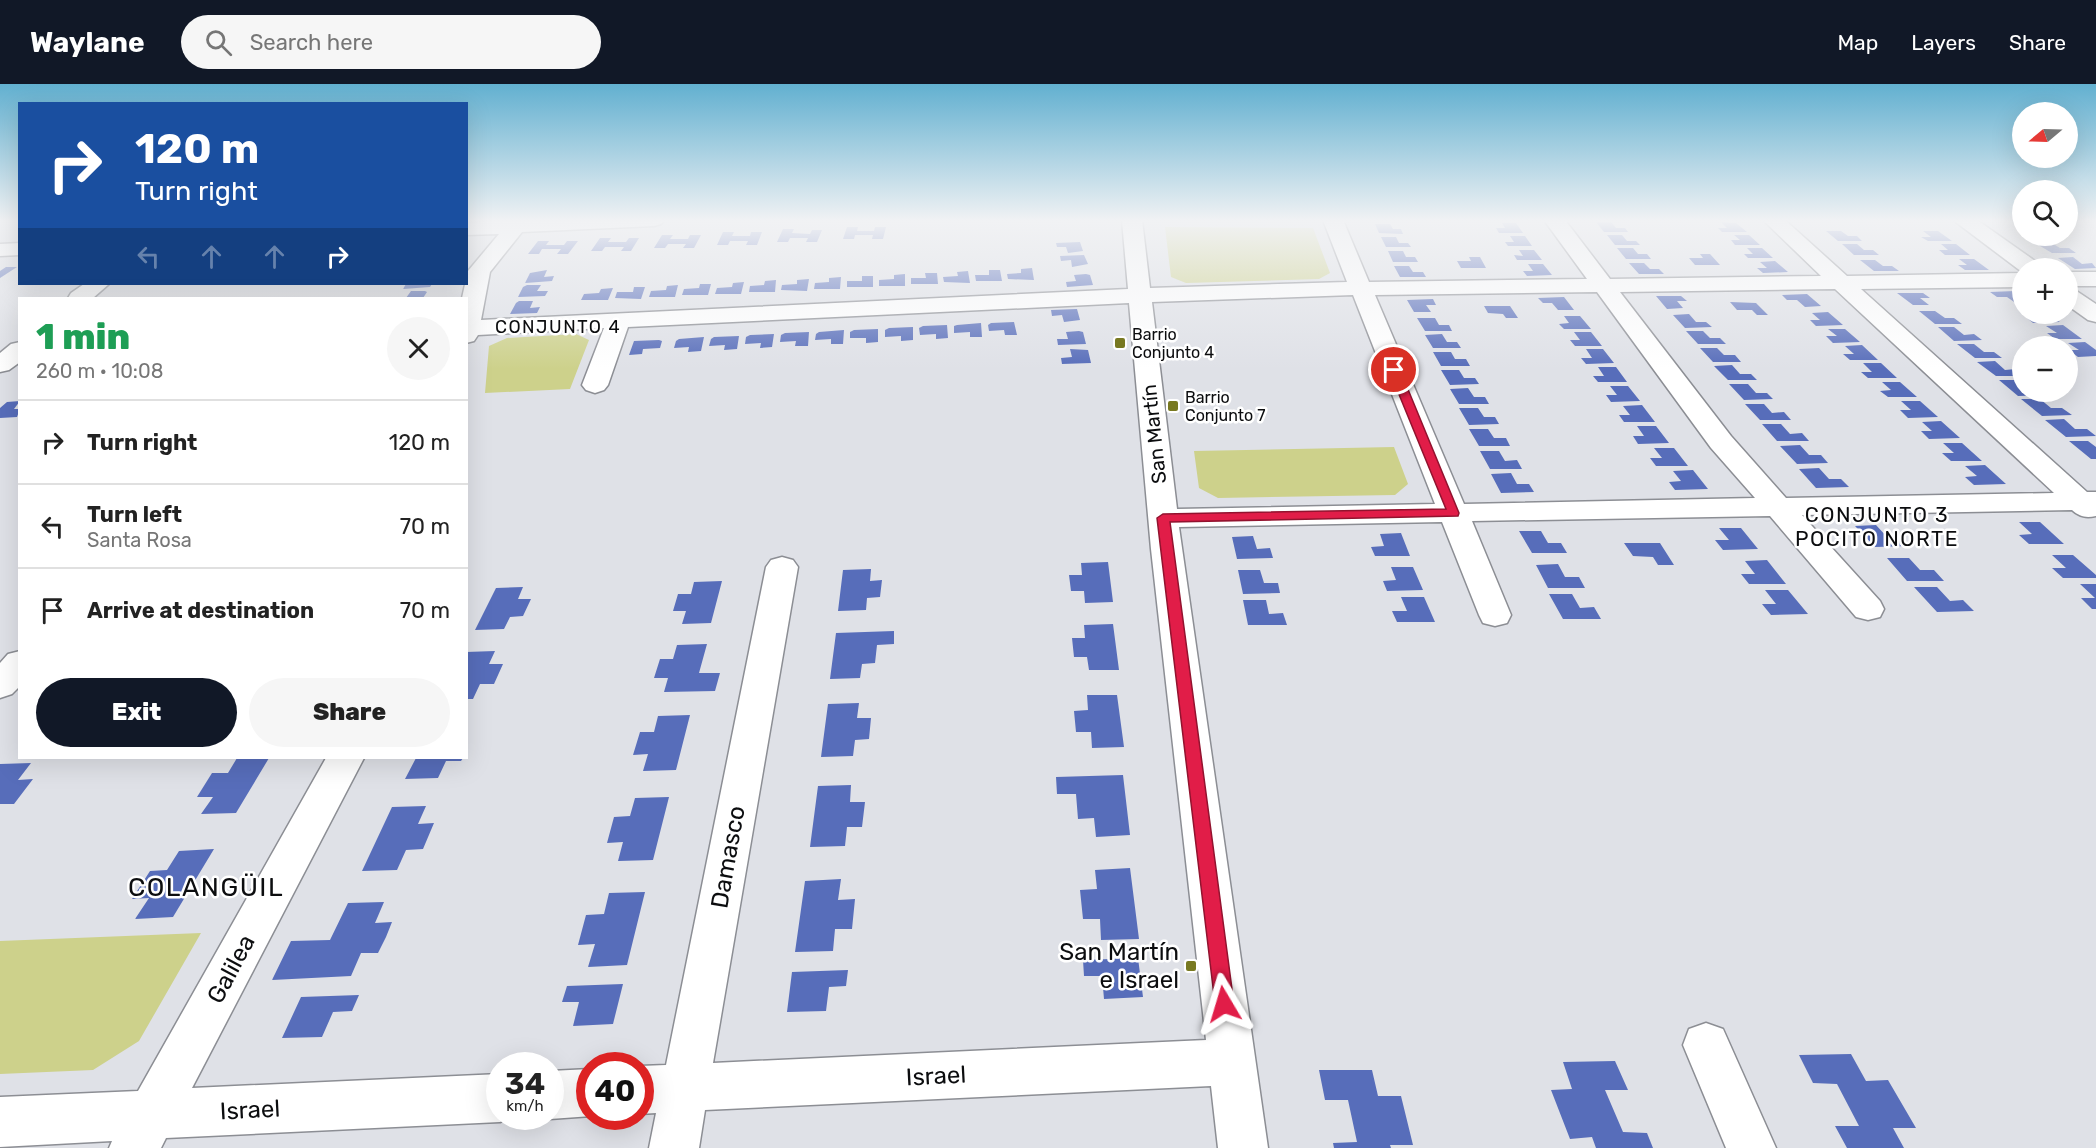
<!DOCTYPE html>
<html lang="en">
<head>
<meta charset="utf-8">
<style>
  body { margin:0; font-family:Rubik,sans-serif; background:#f6f6f6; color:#222; height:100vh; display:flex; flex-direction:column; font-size:22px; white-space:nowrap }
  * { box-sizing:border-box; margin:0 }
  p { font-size:20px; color:#767676 }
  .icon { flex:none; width:33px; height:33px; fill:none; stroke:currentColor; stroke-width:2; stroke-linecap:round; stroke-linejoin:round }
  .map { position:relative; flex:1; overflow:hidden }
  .details { position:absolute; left:18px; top:213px; width:450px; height:462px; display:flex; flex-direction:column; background:#fff; border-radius:0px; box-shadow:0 6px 24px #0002 }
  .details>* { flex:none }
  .hud { position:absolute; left:18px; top:18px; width:450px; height:183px; border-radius:0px; box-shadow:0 6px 24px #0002; background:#1a4fa0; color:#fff; overflow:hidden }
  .needle { width:39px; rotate:251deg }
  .tools { position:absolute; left:2012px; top:18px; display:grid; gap:12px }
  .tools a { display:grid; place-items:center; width:66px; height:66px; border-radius:50%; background:#fff; box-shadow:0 6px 24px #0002; font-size:30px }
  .speed { position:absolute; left:486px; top:968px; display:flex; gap:12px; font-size:30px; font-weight:700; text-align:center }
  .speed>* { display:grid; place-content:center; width:78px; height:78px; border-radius:50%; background:#fff; box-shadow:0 6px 24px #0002; line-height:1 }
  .speed small { font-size:15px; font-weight:400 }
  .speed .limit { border:9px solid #d22; background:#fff; color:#111 }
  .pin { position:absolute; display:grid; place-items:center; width:51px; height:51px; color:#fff; margin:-26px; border:3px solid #fff; border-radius:50%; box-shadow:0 2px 6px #0007 }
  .me { position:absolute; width:66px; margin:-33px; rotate:353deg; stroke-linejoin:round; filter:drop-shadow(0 0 4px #0008) }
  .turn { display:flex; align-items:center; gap:21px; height:126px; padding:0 18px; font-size:27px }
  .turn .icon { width:78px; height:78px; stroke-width:2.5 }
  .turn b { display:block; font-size:42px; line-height:51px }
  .lanes { display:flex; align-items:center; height:57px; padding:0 18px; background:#0003; justify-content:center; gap:30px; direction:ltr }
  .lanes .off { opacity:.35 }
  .round { display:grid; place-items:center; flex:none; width:63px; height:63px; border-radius:32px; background:#f6f6f6 }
  .head { display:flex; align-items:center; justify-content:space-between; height:102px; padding:0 18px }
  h1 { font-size:36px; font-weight:800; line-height:45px; color:#1e9e55 }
  .cta { display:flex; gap:12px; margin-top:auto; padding:12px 18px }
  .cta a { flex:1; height:69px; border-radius:36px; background:#111827; color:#fff; font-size:24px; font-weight:800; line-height:69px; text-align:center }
  .cta a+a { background:#f6f6f6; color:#222 }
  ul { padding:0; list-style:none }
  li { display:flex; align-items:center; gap:18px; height:84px; padding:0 18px; border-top:2px solid #e0e0e0 }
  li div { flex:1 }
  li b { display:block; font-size:22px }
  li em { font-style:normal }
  header { display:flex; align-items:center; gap:36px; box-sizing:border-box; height:84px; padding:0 30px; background:#111827; color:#fff }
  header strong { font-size:28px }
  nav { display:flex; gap:33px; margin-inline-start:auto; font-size:21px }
  .search { width:420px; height:54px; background:#f6f6f6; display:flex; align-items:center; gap:15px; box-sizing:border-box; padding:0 21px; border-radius:33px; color:#767676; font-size:22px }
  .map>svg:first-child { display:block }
  .green { fill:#cdd18b }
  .building { fill:#576dba }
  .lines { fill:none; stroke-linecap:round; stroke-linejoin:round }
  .minor-casing { stroke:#8c8e94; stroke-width:3 }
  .minor { fill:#fff; fill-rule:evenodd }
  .route { fill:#e11d48; stroke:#92132f; stroke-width:1.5 }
  .poi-dot { fill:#787921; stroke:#fff; stroke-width:2 }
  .labels { text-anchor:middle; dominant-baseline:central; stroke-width:5; stroke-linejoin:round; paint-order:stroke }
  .far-poi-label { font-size:16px; fill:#0c0d0f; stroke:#fff; text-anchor:start }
  .far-neighbourhood-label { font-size:18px; letter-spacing:1.5px; fill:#0c0d0f; stroke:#fff }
  .street-label { font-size:20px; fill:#0c0d0f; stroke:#fff }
  .neighbourhood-label { font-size:21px; letter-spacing:1.5px; fill:#0c0d0f; stroke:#fff }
  .near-street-label { font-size:24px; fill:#0c0d0f; stroke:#fff }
  .near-poi-label { font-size:24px; fill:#0c0d0f; stroke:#fff; text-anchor:end }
  .near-neighbourhood-label { font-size:26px; letter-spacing:1.5px; fill:#0c0d0f; stroke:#fff }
</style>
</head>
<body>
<header>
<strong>Waylane</strong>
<div class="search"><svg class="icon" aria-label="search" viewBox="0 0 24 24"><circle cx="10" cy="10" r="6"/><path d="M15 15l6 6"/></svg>Search here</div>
<nav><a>Map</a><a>Layers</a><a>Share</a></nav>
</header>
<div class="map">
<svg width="2096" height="1064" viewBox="0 0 2096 1064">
  <rect width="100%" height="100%" fill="#dfe1e7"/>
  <path class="green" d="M1165,143L1313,144L1330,189L1319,195L1186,199L1171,193Z
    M576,250L589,256L570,305L485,309L489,262L507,254Z
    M1394,363L1408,400L1395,411L1218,414L1199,404L1194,367Z
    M201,849L139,957L93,986L0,990V857Z"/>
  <path class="building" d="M1596,138H1611L1616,144H1625L1628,148H1604Z
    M1721,138L1736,139L1747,148H1722L1718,144H1727Z
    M1502,139H1516L1523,149H1499L1496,144H1505Z
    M1375,140H1390L1393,145H1401L1403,150L1379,149Z
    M847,143H858L857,147H874L875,143H886L883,155H872L873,151H855L854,155H843Z
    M783,145H794L792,149L810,150L812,146H822L817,158H806L808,154H790L788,158H777Z
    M1826,147H1841L1848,152H1857L1862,157H1838Z
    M1923,147H1938L1952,157H1928L1921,153H1931Z
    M723,148H734L732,152H750L751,148H762L757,161H746L748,157H730L728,161H717Z
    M662,151H673L670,155H688L690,151H701L694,164H683L686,160H668L665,164H654Z
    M1607,151H1622L1627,157H1636L1640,161H1615Z
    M1734,151H1749L1760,161H1735L1731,156H1740Z
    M1510,152H1525L1532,162H1508L1505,158H1514Z
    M1381,153H1396L1399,159H1408L1411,163H1386Z
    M600,154H611L608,158H626L629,154H639L631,167H621L624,163H605L602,167H591Z
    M538,157H549L546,161H564L567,157H578L568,170H557L561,165H542L539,170H528Z
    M1080,158L1083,167L1068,169L1066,163H1057L1056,159Z
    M2050,158L2060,164H2069L2076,169H2052L2035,159Z
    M1842,160H1857L1864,166H1873L1879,171H1854Z
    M1941,160H1956L1970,171H1945L1939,166H1948Z
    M1617,164H1633L1638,170H1647L1651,175H1626Z
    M1747,164H1762L1773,174H1748L1744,170H1753Z
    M1519,166H1534L1542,176H1517L1514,171L1523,172Z
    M1388,167H1403L1406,173H1415L1418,178H1393Z
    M1700,170H1710L1720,181H1695L1689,174H1703Z
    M1084,171L1088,180L1072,183L1071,176L1061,177L1060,172Z
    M1469,173H1480L1486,184H1461L1457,177H1471Z
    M2073,173L2082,180L2092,179L2096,184L2075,185L2058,174Z
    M1959,175H1974L1989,186H1965L1958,181H1967Z
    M1860,176H1875L1883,182H1892L1899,187H1874Z
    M1775,177L1788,188L1763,189L1757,184H1767L1760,178Z
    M1629,179H1644L1650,185H1659L1664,190H1639Z
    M1528,180H1543L1552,191L1527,192L1523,187H1533Z
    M1394,182H1409L1413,188H1423L1426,193H1400Z
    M6,183H17L0,194V187Z
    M1032,184L1034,196L1008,195L1007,190L1021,189V185Z
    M547,186L544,193L554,192L552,197L525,199L530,189Z
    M989,186H1000L1002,197H976L975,191H989Z
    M968,187L970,199L944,198L943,193L958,192L957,188Z
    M925,189H937L938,200H911V194H926Z
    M905,190V202H879V196L894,195V191Z
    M1086,190L1090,191L1093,201L1067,203L1066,198L1076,197L1074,191Z
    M862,192H873V203H847V197H862Z
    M841,193L840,205H814L815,199L829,198V194Z
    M809,195L807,207L781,206L782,201L797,200V196Z
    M776,196L775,208H749L750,202L764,201L765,197Z
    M744,198L741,210H715L717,204L732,203L733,199Z
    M406,200H432L430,203L403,205Z
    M700,200H711L708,211H682L684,205L699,204Z
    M527,201H541L537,207H548L545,212L518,213L523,203Z
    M678,201L675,213H649L651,207L666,206L667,202Z
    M634,203H645L641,215L615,214L617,208H633Z
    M613,204L608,216H581L584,210L599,209L601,205Z
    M411,207H425L427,208L423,214H406Z
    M2015,207L2022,212V220H2017L2007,213H1997L1990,208Z
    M1897,209H1923L1930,214H1920L1929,221H1913Z
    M1807,210L1821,222L1805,223L1797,216H1787L1782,211Z
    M1656,212H1681L1687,217H1677L1683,224L1667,225Z
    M1564,213L1574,226H1558L1552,219H1543L1538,214Z
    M1433,215L1436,221H1426L1431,228H1414L1407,216Z
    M519,217H533L530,224L540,223L537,229L510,230L516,219Z
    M1730,218L1756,219L1768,231H1757L1752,226H1737Z
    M1484,222H1510L1518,234H1506L1503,230L1488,229Z
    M1077,225L1080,236L1064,238L1062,231L1052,232L1051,226Z
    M1919,227H1935L1945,234H1954L1962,240H1935Z
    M1828,228L1843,241L1816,242L1810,236H1820L1812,229Z
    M1689,230L1696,238H1706L1712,243L1685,244L1673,231Z
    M2031,230H2047L2060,238L2033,239L2026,233H2035Z
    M1564,232H1580L1591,245H1564L1559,240L1569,239Z
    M1417,234H1435L1439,241H1449L1452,247H1425Z
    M1014,238L1017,251H1005L1004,246L989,247L988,241L991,239Z
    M981,239L982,253H970V248L954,249V242L957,241Z
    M947,241L948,254L936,255V250L920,251L919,244L923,242Z
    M2063,241L2082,255H2055L2047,249H2057L2046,242Z
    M913,243V256L901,257V252L885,253V246L889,244Z
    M1938,243H1954L1964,251L1974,250L1982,256L1954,257Z
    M878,245V258L866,259V254H850V248L854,246Z
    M1828,245H1845L1860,258L1833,259L1826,252H1837Z
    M844,246L843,260H831V255L815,256L816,250L819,248Z
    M1079,247L1083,248L1086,260L1058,261L1057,255H1068L1066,248Z
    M1686,247H1703L1710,254H1720L1726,260H1698Z
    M809,248L808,262H795L796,257L780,258L781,251L785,249Z
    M1574,248H1591L1602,262H1575L1570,256H1580Z
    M774,250L772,263L760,264L761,259L745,260L746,253L750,251Z
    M1442,250L1447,258H1457L1461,264H1433L1425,251Z
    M739,252L737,265L724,266L725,261L709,262L711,255L714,253Z
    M704,253L701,267L688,268L689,263L674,264L676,257L679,255Z
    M659,256L662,257L660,264L643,265L642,270L629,271L634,257Z
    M2085,258L2096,266V272L2078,273L2069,266H2079L2068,259Z
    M1957,260H1974L1984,268H1994L2002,274H1975Z
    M1862,261L1878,276H1850L1843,270H1854L1845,262Z
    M1700,264H1717L1724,271H1735L1741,278H1713Z
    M1070,265L1088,266L1091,279L1062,280L1061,274L1072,273Z
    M1586,265H1603L1614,279L1586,280L1581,274H1592Z
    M1433,268H1451L1455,275H1466L1470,282H1441Z
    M1995,277L2005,286L2016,285L2022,292H1996L1977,278Z
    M1863,279H1881L1897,294H1868L1861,288H1872Z
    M1732,281L1740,290H1751L1757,296H1728L1714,282Z
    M1598,283H1616L1627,298H1598L1593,292H1604Z
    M1441,286H1459L1464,294H1475L1479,300L1450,301Z
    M1999,296H2017L2022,300V308H2043L2047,311L2018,312Z
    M1882,298H1900L1917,313H1888L1880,307L1891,306Z
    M1729,300H1748L1756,309H1767L1773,315L1744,316Z
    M1610,302H1628L1640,317L1611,318L1606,311H1617Z
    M1468,304L1474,313H1485L1489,320H1459L1450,305Z
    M2021,315H2040L2051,324H2062L2072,331L2042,332Z
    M20,317L14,325H20L17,333L0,334V324L7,318Z
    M1901,317H1920L1938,333L1908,334L1900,326H1911Z
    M1745,320H1764L1772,329L1784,328L1791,336H1760Z
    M1642,321L1655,338H1624L1619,331H1630L1623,322Z
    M1459,324H1478L1484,333H1495L1499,340L1469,341Z
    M2064,335L2075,345H2087L2096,352L2066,353L2045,336Z
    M1941,337L1960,354L1929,355L1921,347H1932L1922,338Z
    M1762,340H1781L1790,350L1802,349L1809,357H1777Z
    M1637,342H1656L1669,359L1638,360L1633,352H1644Z
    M1469,345H1488L1494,354H1506L1510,362H1479Z
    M2069,357H2088L2096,363V375H2091Z
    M1943,359H1962L1982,377H1951L1942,369H1954Z
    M1800,361L1809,371H1821L1828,379L1797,380L1780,362Z
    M1654,364H1674L1688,382H1656L1650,374H1662Z
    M1480,367H1499L1505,377L1517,376L1522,385H1490Z
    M1985,381L2006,400L1974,401L1965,393L1977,392L1965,382Z
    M1819,384L1829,395H1841L1849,403L1816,404L1799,385Z
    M1693,386L1708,405L1675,406L1669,398L1681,397L1673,387Z
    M1511,389L1517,400H1529L1534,408L1501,409L1491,390Z
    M2019,438H2040L2064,460H2029L2019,451L2032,450Z
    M1876,441L1887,453H1900L1909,462L1875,463L1855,442Z
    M1719,444H1741L1758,465L1723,466L1715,456H1729Z
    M1519,447H1541L1548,459H1561L1567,469H1532Z
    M1401,449L1410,472H1375L1371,463L1384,462L1380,450Z
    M1253,452L1257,465L1270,464L1273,474L1237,475L1232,453Z
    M1624,459H1660L1674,481H1658L1653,473L1633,472Z
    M2052,471H2073L2096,491V494H2063L2052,484H2066Z
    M1887,474H1909L1920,486H1934L1944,497H1907Z
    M1767,476L1786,500H1749L1741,490H1755L1745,477Z
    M1108,478L1113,518L1085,519L1084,507H1071L1069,491H1082L1081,479Z
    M1558,480L1565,493H1579L1585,504H1548L1536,481Z
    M1391,483H1413L1423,506L1387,507L1383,497L1396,496Z
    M871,485L870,497L882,496L880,513L867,514L866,526L838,527L843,486Z
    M1238,486H1260L1264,499H1278L1280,509L1243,510Z
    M722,497L711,539L682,540L686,527H673L678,510H691L694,498Z
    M2080,500H2096V525H2092L2081,514H2095Z
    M523,503L518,515H531L523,532L510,533L504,545L475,546L496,504Z
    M1914,503H1937L1950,517L1963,516L1974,527L1937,528Z
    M1765,506H1788L1808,530L1771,531L1762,520H1776Z
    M1549,510H1572L1580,524L1594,523L1601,535H1563Z
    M1401,513H1424L1435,538H1397L1392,527H1407Z
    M1243,516H1266L1269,530L1283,529L1287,541H1248Z
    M1113,540L1119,586H1089L1087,573H1074L1072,554H1085L1084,541Z
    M894,547V560L877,561L875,579L862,580L860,594L830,595L836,549Z
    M707,560L699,589H720L715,607L664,608L668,594H654L660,575H673L677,561Z
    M495,567L489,580H503L494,600H480L473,615H466V568Z
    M1087,611H1117L1124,663L1092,664L1091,648H1076L1074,627L1088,626Z
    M859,619L857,634H871L869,655L855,656L853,672L821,673L828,620Z
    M690,631L676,686L643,687L648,670L633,671L640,648H654L658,632Z
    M237,674H269L236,729L201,730L213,713H197L212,689H228Z
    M416,674H463L461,677H446L438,694L405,695Z
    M31,679L18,696L33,695L14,720H0V680Z
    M1123,691L1130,751L1096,753L1094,734L1078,735L1076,710H1057L1056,693Z
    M851,701L850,718H865L862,743H847L845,762L810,763L818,702Z
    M669,713L653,776L618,777L623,758L607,759L614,733L630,732L635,714Z
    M426,722L418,740L434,739L423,765L406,766L397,786L362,787L392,723Z
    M214,765L173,833L135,835L149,814L132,815L150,787L167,786L179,767Z
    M1130,784L1139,855L1101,856L1100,835H1083L1080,806L1097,805L1095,786Z
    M841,795L838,816L855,815L852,845H835L833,867L795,868L805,797Z
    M645,808L627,881L588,883L595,860L578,861L586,831L604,830L609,809Z
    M384,818L375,839L392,838L386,853L378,869H361L351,892L272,896L291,857L330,856L348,819Z
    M1138,874L1143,913L1104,915L1102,892H1084L1083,876Z
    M848,886L846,902L829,903L826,927L787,928L792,888Z
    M623,900L613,940L573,942L579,918H562L567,902Z
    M359,911L352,927L333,928L322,953L282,954L301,913Z
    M1851,970L1866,997L1888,996L1916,1044H1893L1904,1064H1847L1835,1042H1859L1837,1000L1813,999L1799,971Z
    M1615,977L1628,1006H1605L1623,1048L1647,1049L1653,1064H1596L1592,1053L1570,1055L1551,1006L1572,1005L1563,978Z
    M1319,986H1372L1378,1012H1401L1413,1061H1390L1391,1064H1334L1333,1059L1357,1058L1348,1016H1325Z"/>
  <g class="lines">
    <g class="minor-casing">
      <path id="minor" d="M511,136H664L661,140L654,142L522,148L490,188L481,236L1128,205L1122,136H1142L1150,204L1347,198L1323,136H1343L1369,198L1587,195L1544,136H1565L1610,195L1821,192L1763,136H1785L1847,192L2022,189V203L1861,205L2087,408H2096V432C2086,434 2080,433 2072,426L1802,431L1880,517L1884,525L1880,533L1868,536L1856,533L1770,432L1472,437L1511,531L1507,539L1495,542L1483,539L1479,531L1442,438L1179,443L1268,1064H1218L1211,1002L705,1026L699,1064H649L656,1029L640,1030V982L666,981L766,483L771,476L782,473L793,476L798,483L713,979L1206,956L1151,465L1129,219L628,243L608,301L604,306L595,309L586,306L582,301L604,244L478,251L474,257L466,259V214H462L468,187L499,150L466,151V139ZM1835,205L2054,409L1786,414L1731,352L1620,208ZM1597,208L1711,364L1755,414L1464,420L1375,211ZM1353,211L1435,420L1177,425L1152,218Z
        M1953,136H1977L2038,179L2041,184H2022V188Z
        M20,159V171L0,172V160Z
        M2067,188H2096V202H2067Z
        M84,200H109L93,214H68L71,209Z
        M2067,204L2075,206L2096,220V238L2088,236L2067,221Z
        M20,258V278L9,286L0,288V269L11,260Z
        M20,567V602L12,610L0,614V579L8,570Z
        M326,674H364L192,1004L500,990V1032H514L500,1038L166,1054L161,1064H109L112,1057L0,1063V1013L138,1007Z
        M1706,939L1723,945L1776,1064H1726L1683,961L1689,945Z
        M590,985V1032H592L550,1035L543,1032H550V987Z"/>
    </g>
    <use href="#minor" class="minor"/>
  </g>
  <linearGradient id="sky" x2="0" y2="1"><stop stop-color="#62b0d0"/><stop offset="0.48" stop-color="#f1f2f4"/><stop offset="1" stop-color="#f1f2f4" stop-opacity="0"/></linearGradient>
  <rect width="2096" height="285" fill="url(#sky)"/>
  <path class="route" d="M1394,283L1400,286L1459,429L1458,432L1170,438L1234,920L1231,926L1224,928L1218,926L1215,920L1157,434L1163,430L1446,425L1389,286Z"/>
  <g class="poi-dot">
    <rect x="1114" y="253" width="12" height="12" rx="3"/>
    <rect x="1167" y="316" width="12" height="12" rx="3"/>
    <rect x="1185" y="876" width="12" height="12" rx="3"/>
  </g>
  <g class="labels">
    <g class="far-poi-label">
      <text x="1132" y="250">Barrio<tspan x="1132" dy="18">Conjunto 4</tspan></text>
      <text x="1185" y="313">Barrio<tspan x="1185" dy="18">Conjunto 7</tspan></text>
    </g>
    <g class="far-neighbourhood-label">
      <text x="558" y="243">CONJUNTO 4</text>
    </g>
    <g class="street-label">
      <text transform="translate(1154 350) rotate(-96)">San Martín</text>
    </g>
    <g class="neighbourhood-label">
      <text x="1877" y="430">CONJUNTO 3<tspan x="1877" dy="24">POCITO NORTE</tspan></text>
    </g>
    <g class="near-street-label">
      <text transform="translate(728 773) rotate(-80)">Damasco</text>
      <text transform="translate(231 885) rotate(-62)">Galilea</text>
      <text transform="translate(936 992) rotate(-3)">Israel</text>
      <text transform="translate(250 1026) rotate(-3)">Israel</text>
    </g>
    <g class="near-poi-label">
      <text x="1179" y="868">San Martín<tspan x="1179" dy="28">e Israel</tspan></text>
    </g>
    <g class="near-neighbourhood-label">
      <text x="206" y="803">COLANGÜIL</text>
    </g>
  </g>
</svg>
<div class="tools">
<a><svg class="needle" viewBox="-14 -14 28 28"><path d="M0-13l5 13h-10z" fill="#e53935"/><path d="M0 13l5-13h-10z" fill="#767676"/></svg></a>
<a><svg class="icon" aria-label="search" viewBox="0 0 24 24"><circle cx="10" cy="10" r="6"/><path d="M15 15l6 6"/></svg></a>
<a>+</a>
<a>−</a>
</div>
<div class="speed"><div>34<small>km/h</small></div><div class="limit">40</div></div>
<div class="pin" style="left:1394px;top:286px;background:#d93025"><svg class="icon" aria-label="arrive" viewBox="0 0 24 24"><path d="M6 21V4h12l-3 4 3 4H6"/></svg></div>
<svg class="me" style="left:1224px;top:920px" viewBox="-20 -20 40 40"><path d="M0-17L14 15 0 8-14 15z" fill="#e11d48" stroke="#fff" stroke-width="4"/></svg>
<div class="hud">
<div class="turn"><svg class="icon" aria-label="right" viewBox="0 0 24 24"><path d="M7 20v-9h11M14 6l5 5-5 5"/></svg><div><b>120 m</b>Turn right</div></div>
<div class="lanes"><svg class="icon off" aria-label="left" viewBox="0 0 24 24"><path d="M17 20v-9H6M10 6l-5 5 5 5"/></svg><svg class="icon off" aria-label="ahead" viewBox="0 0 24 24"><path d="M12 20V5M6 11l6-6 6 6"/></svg><svg class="icon off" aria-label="ahead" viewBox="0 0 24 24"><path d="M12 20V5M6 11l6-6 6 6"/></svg><svg class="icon" aria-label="right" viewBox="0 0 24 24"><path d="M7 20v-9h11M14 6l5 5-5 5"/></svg></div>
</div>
<section class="details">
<div class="head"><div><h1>1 min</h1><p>260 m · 10:08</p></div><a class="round"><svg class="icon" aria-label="close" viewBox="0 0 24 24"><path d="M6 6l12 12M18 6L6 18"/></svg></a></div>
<ul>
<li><svg class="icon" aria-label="right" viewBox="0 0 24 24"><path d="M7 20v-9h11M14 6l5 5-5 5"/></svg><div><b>Turn right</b></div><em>120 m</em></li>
<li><svg class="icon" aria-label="left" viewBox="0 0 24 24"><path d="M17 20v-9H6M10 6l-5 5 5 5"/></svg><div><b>Turn left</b><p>Santa Rosa</p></div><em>70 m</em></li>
<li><svg class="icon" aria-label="arrive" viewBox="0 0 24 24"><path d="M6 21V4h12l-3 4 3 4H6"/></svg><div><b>Arrive at destination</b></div><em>70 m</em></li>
</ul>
<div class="cta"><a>Exit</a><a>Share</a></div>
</section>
</div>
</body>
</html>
